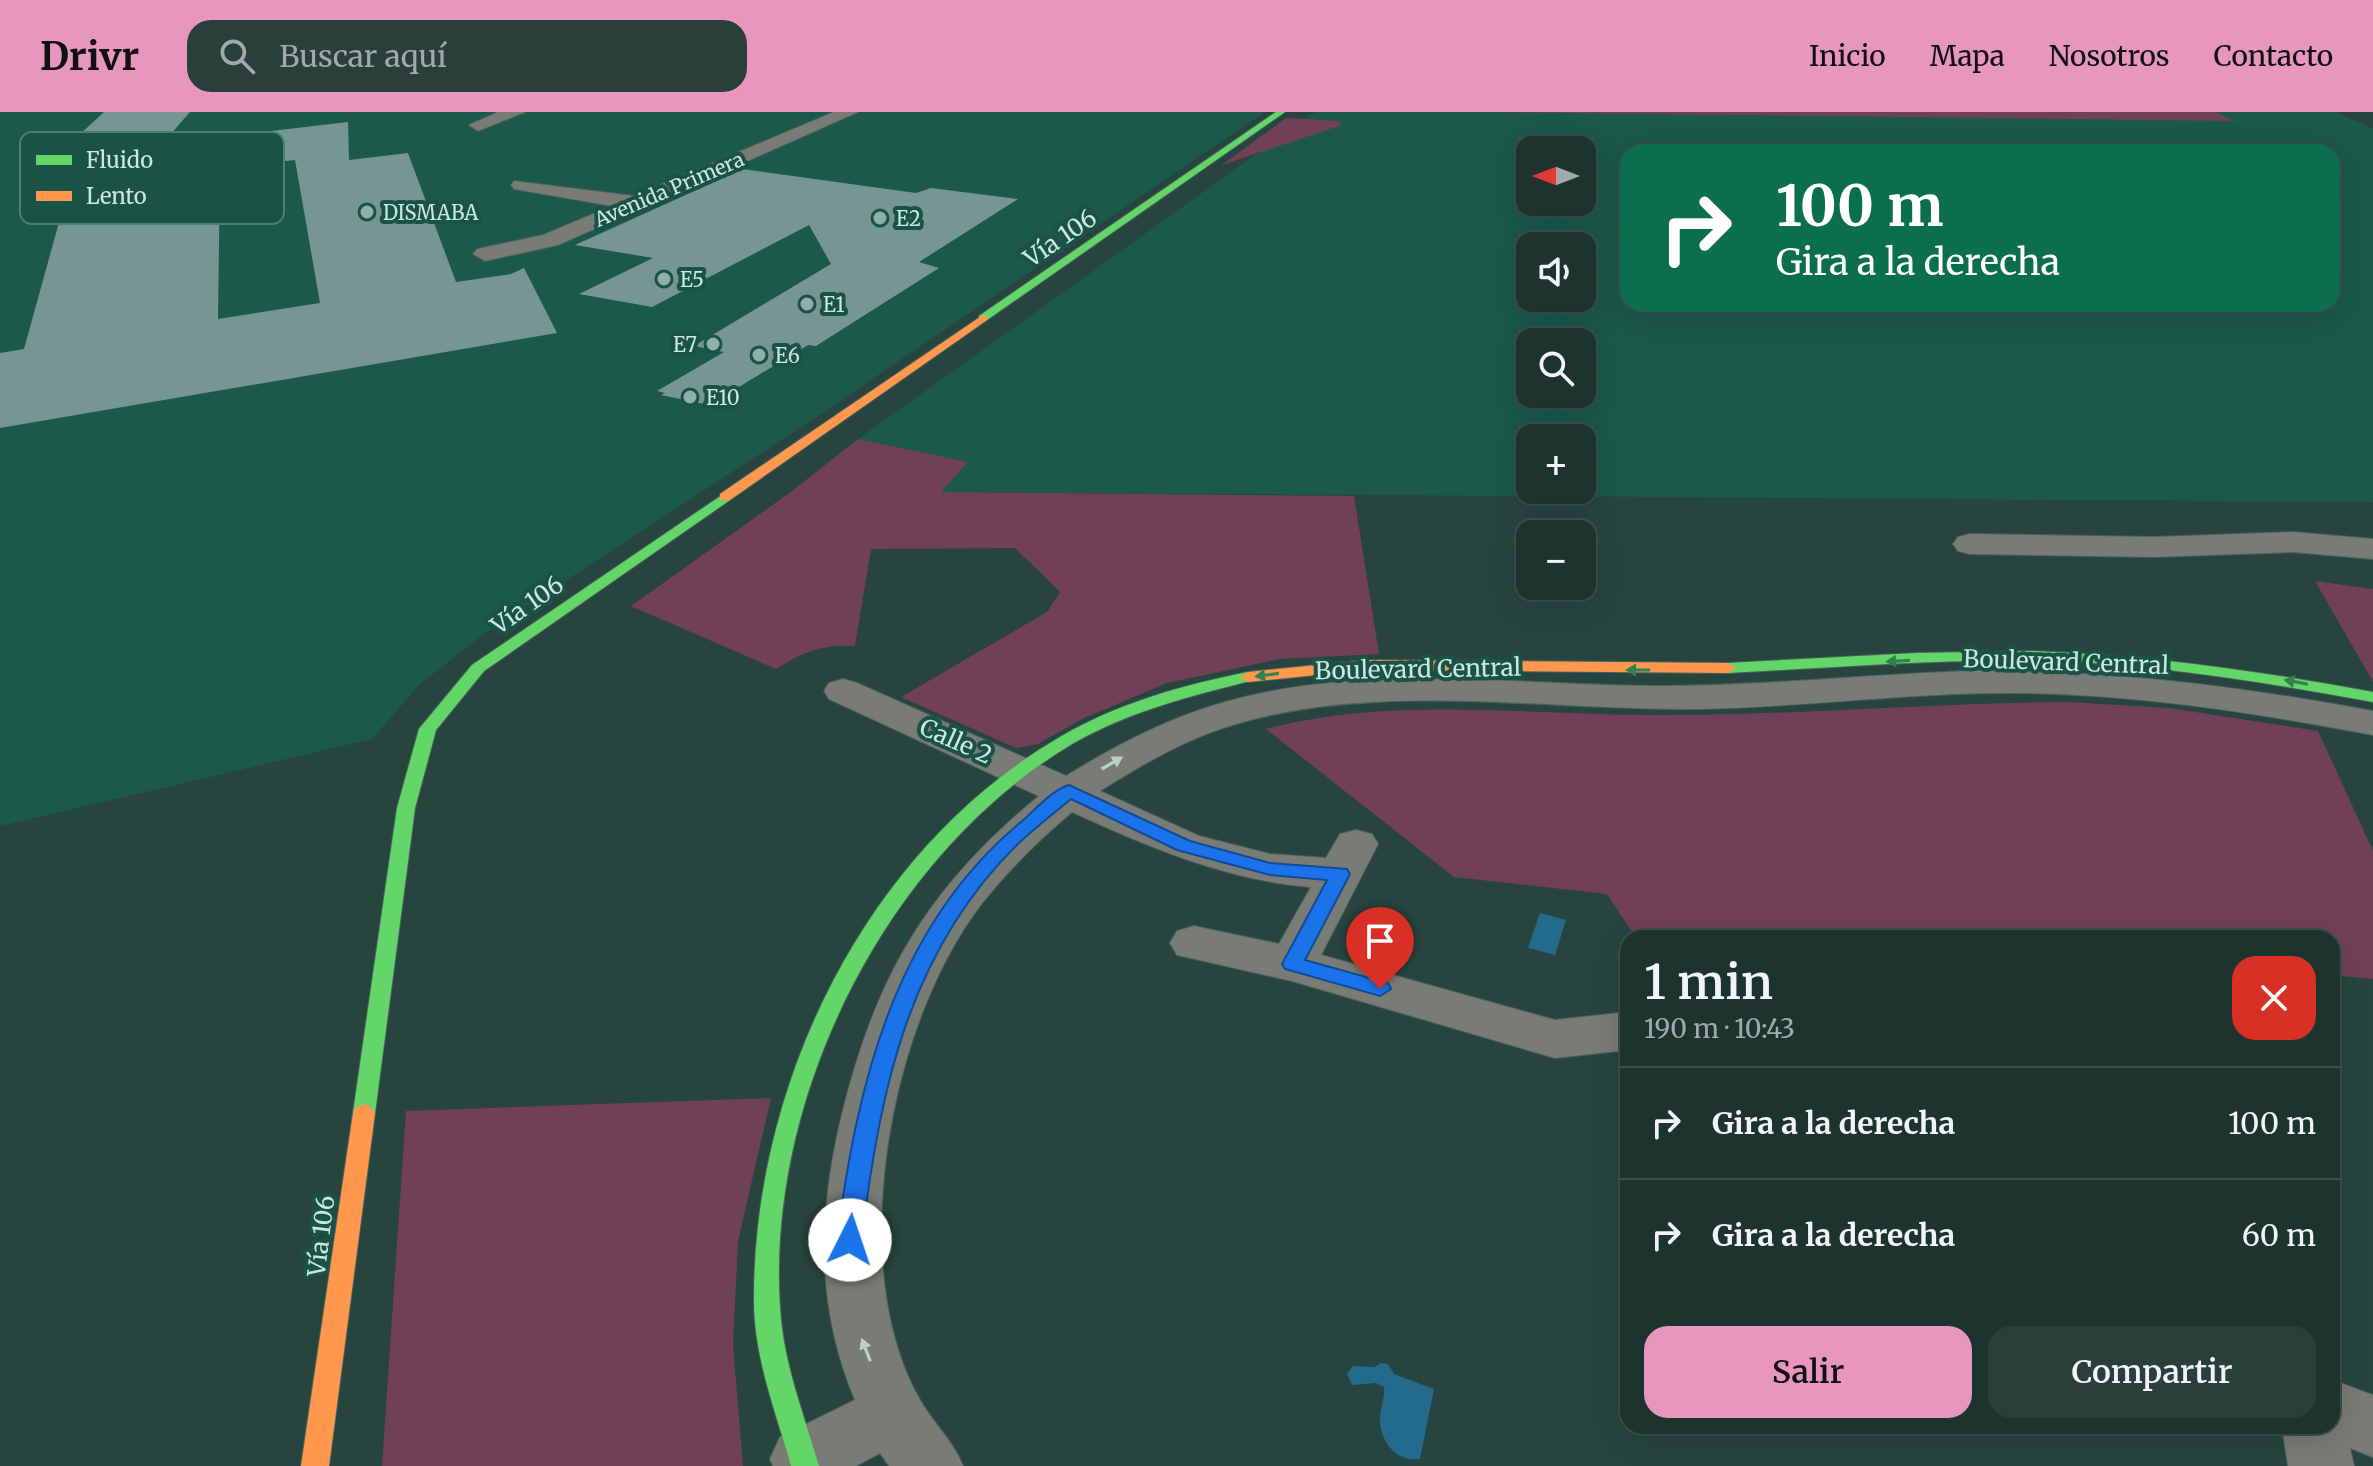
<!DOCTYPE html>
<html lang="es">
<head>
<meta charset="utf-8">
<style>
  body { margin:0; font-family:Merriweather,serif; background:#2a3f3a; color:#f1f3f6; height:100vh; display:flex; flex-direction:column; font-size:30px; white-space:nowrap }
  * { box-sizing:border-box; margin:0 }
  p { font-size:26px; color:#a0aaaa }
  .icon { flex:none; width:44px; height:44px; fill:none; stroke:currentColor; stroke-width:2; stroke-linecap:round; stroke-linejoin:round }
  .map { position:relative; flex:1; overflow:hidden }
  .sheet { position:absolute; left:1620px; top:818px; width:720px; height:504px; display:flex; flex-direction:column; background:#1d342e; border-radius:24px; box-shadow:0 8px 32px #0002,0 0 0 2px #3b4f4a }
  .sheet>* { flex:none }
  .top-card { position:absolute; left:1620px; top:32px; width:720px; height:168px; border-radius:24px; box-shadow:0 8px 32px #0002,0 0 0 2px #3b4f4a; background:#0b6e4f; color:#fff; overflow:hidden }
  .needle { width:52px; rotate:270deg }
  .tools { position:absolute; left:1516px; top:24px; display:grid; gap:16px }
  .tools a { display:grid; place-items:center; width:80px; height:80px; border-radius:16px; background:#1d342e; box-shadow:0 8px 32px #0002,0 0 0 2px #3b4f4a; font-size:40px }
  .pin { position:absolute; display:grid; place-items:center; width:68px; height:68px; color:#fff; margin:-82px -34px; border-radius:50% 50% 50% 0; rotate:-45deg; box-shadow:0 0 8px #0007 }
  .pin .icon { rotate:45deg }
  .me { position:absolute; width:88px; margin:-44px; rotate:4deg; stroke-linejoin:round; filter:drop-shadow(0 0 6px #0008) }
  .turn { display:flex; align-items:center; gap:28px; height:168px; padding:0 24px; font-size:36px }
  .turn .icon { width:104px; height:104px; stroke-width:2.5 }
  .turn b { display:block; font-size:56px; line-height:68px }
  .round { display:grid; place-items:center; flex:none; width:84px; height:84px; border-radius:24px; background:#2a3f3a }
  .headline { display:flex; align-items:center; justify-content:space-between; height:136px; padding:0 24px }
  h1 { font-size:48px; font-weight:600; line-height:60px }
  .primary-button { display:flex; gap:16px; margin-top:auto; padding:16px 24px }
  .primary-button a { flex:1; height:92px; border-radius:24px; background:#e797bd; color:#111; font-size:32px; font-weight:600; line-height:92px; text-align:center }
  .primary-button a+a { background:#2a3f3a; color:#f1f3f6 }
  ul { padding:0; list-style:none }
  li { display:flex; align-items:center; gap:24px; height:112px; padding:0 24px; border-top:2px solid #3b4f4a }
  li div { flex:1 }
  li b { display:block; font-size:30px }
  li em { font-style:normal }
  header { display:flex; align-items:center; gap:48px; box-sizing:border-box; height:112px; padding:0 40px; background:#e797bd; color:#111 }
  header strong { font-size:38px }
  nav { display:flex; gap:44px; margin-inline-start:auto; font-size:28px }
  .search { width:560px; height:72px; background:#2a3f3a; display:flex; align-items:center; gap:20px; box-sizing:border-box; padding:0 28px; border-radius:24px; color:#a0aaaa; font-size:30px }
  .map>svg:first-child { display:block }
  .built { fill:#1b594a; fill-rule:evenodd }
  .green { fill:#704155 }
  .water { fill:#226b8d }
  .building { fill:#769693; fill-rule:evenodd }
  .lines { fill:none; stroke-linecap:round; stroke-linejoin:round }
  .street-casing { stroke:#49635c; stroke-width:2 }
  .fast-casing { stroke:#49635c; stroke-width:2 }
  .slow-casing { stroke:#49635c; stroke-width:2 }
  .street { fill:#797b75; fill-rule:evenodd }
  .fast { fill:#63d668; fill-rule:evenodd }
  .slow { fill:#ff974d; fill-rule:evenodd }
  .oneway { fill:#348051 }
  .oneway2 { fill:#b7d3c9 }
  .route { fill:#1a73e8; stroke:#114b97; stroke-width:2 }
  .poi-dot { fill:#8fb0a6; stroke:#1a5245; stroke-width:3 }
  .labels { text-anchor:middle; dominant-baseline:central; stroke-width:8; stroke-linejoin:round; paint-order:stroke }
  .far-street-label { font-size:20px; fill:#c7e9de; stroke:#1a5245 }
  .far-poi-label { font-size:20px; fill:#c7e9de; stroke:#1a5245; text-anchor:start }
  .street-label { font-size:24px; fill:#c7e9de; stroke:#1a5245 }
  .key { fill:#1a5245; stroke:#4e7f73; stroke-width:2 }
  .key-label { font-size:22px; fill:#c7e9de }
</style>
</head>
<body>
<header>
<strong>Drivr</strong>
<div class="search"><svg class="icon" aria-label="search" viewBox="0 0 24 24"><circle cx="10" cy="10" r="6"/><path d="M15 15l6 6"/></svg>Buscar aquí</div>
<nav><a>Inicio</a><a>Mapa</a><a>Nosotros</a><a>Contacto</a></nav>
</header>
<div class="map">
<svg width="2373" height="1354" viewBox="0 0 2373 1354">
  <rect width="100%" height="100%" fill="#27453e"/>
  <path class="built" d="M0,0H1265L827,298L484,522L420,572L372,627L0,714Z
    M1315,0H2337L2373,17V390L940,380L967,350L858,327ZM1530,38H1582V90H1530ZM1628,40H2332V192H1628ZM1530,134H1582V186H1530ZM1530,230H1582V282H1530ZM1530,326H1582V378H1530Z"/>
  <path class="green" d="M1487,0H2215L2235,9Z
    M1286,6L1338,9L1342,13L1222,53Z
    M858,327L968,350L941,380L1354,384L1379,542L1280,547L1167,571L1082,607L1038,632L1016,636L901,585L1047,500L1060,480L1015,436L871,437L855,534C823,532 802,540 776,557L631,494L792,379Z
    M2315,469L2373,477V570Z
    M2068,590L2169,596L2318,619L2373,739V867L2332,863V826H1636L1607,782L1454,765L1266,617C1394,583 1533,604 1663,603C1799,603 1933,591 2068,590Z
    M771,986L738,1129L733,1233L743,1354H382L406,999Z"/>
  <path class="water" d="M1540,801L1566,808L1555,843L1528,836Z
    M1381,1251L1388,1252L1394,1262L1434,1277L1420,1347C1397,1351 1380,1330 1380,1307C1380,1296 1385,1287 1384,1275L1376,1271L1352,1273L1347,1262L1353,1254L1375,1255Z"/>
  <path class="building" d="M104,0H190L162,32L348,10L349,48L408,41L456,170L511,162L524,156L557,221L0,316V241L24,237L69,74L34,77L49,51ZM295,48L320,191L218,207L220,56Z
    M743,57L916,81L931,76L1018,87L919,150L939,156L816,234L808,233L709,293L661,283L665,281L657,279L724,240L694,234L831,152L809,113L652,195L579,182L653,146L575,133Z"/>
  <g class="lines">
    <g class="street-casing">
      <path id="street" d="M498,0H525L478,19L469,13Z
        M834,0H858L558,133L485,149L473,142L477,137L543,123L612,94L514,77L511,73L514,69L634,84Z
        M2293,420L2373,427V447L2293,440L2154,445L1970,442L1958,439L1953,432L1958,425L1970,422L2154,425Z
        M1966,559C2104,557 2238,574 2373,599V623C2256,601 2138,582 2018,581C1912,580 1806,595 1700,597C1542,599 1359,565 1209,621C1170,636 1135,657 1100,679L1199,724L1270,742L1326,746L1340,722L1356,718L1372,722L1378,732L1321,843L1555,908L1628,900V938L1555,946L1292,869L1177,843L1170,831L1177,819L1194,814L1279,832L1311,775C1225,768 1149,735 1072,700C1040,727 1010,756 983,790C899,898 858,1095 895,1227C902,1252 912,1277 927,1299C940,1318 954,1332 963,1354H889L880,1341L856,1354H773L770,1347L780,1325L855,1288C817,1198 818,1109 839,1015C872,871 924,778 1039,684L829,587L824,579L829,571L843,567L857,571L1066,664C1102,642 1138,622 1178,606C1330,545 1500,573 1658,574C1761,574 1863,563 1966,559Z
        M2332,1268L2373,1283V1345L2350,1336L2354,1354H2288L2282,1314H2332Z"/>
    </g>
    <g class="fast-casing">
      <path id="fast" d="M1276,0H1285L987,208H979V204Z
        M725,381L730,382V388L484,559L436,618L415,696L375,1001L372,1007L364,1010L356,1007L353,1001L397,696L419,617L472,553Z
        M2031,539C2146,543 2260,559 2373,580V590C2274,572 2174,555 2073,550C1958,545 1843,555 1728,561L1720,556L1728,551L1917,541Z
        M1248,560L1256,565L1254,568C1191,584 1129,599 1072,632C885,743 761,992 781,1208C786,1258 805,1306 819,1354H791C776,1300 754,1246 754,1189C753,970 867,737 1060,625C1118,591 1183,573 1248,560Z"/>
    </g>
    <g class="slow-casing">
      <path id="slow" d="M983,203L987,204V208L730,388H720V382Z
        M1366,548L1728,551L1736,556L1728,561L1366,558L1248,570L1240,565L1248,560Z
        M364,992L372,995L375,1001L329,1354H301L353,1001L356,995Z"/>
    </g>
    <use href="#street" class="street"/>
    <use href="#fast" class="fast"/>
    <use href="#slow" class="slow"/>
  </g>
  <defs><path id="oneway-solid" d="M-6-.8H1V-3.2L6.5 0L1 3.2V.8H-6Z" transform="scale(2)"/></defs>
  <g class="oneway">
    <use href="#oneway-solid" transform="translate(1898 549) rotate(177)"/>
    <use href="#oneway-solid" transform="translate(1638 558) rotate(180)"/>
    <use href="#oneway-solid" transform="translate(1267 563) rotate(172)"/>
    <use href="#oneway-solid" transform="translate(2296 570) rotate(-169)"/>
  </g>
  <g class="oneway2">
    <use href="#oneway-solid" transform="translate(1112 651) rotate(-30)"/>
    <use href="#oneway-solid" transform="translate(866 1238) rotate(-111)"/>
  </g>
  <path class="route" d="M1069,673L1190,729L1270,751L1347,757L1350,762L1305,848L1388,871L1391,877L1380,884L1285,857L1282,852L1327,768L1270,763L1177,738L1071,687C1054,701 1036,715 1020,730C909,837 878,982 862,1128L858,1136L850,1139L841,1136L837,1128C857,973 894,815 1021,710C1035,698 1052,678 1069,673Z"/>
  <g class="poi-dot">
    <circle cx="367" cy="100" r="8"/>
    <circle cx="880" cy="106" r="8"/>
    <circle cx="664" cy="167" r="8"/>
    <circle cx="807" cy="192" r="8"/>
    <circle cx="713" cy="232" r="8"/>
    <circle cx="759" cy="243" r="8"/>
    <circle cx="690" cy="285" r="8"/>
  </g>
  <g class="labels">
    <g class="far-street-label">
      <text transform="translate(669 77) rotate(-23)">Avenida Primera</text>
    </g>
    <g class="far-poi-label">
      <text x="383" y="100">DISMABA</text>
      <text x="896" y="106">E2</text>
      <text x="680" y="167">E5</text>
      <text x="823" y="192">E1</text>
      <text x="697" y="232" text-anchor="end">E7</text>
      <text x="775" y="243">E6</text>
      <text x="706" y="285">E10</text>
    </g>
    <g class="street-label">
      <text transform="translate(1060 126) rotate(-34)">Vía 106</text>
      <text transform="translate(527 493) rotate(-35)">Vía 106</text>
      <text transform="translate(2066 550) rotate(2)">Boulevard Central</text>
      <text transform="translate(1418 557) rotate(-1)">Boulevard Central</text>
      <text transform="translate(956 629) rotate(24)">Calle 2</text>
      <text transform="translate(321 1124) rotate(-83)">Vía 106</text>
    </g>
  </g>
  <rect x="20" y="20" width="264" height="92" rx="12" class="key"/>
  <rect x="36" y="43" width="36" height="10" fill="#63d668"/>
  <rect x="36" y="79" width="36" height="10" fill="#ff974d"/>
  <g class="key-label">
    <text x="86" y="56">Fluido</text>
    <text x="86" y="92">Lento</text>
  </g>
</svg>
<div class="tools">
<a><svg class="needle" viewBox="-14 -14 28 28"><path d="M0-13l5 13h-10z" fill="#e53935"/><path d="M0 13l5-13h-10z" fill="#a0aaaa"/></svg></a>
<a><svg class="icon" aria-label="sound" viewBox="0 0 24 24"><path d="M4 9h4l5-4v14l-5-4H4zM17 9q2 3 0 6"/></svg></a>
<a><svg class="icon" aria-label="search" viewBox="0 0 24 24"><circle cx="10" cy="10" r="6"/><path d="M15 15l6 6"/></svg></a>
<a>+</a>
<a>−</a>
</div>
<div class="pin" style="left:1380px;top:877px;background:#d93025"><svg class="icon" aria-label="arrive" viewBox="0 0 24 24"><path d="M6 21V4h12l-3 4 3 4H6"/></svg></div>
<svg class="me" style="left:850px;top:1128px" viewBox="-20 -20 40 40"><circle r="19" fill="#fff"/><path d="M0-13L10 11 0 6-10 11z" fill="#1a73e8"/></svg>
<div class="top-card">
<div class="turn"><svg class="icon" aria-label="right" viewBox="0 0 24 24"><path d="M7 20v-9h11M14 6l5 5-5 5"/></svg><div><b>100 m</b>Gira a la derecha</div></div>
</div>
<section class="sheet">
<div class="headline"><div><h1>1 min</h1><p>190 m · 10:43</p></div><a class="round" style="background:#d93025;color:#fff"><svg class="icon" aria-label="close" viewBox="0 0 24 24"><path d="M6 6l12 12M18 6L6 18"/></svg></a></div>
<ul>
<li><svg class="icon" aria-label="right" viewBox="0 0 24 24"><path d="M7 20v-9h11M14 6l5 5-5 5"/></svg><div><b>Gira a la derecha</b></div><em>100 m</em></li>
<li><svg class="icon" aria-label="right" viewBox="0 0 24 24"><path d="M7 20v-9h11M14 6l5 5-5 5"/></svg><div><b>Gira a la derecha</b></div><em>60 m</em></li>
</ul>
<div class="primary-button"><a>Salir</a><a>Compartir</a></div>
</section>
</div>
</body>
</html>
